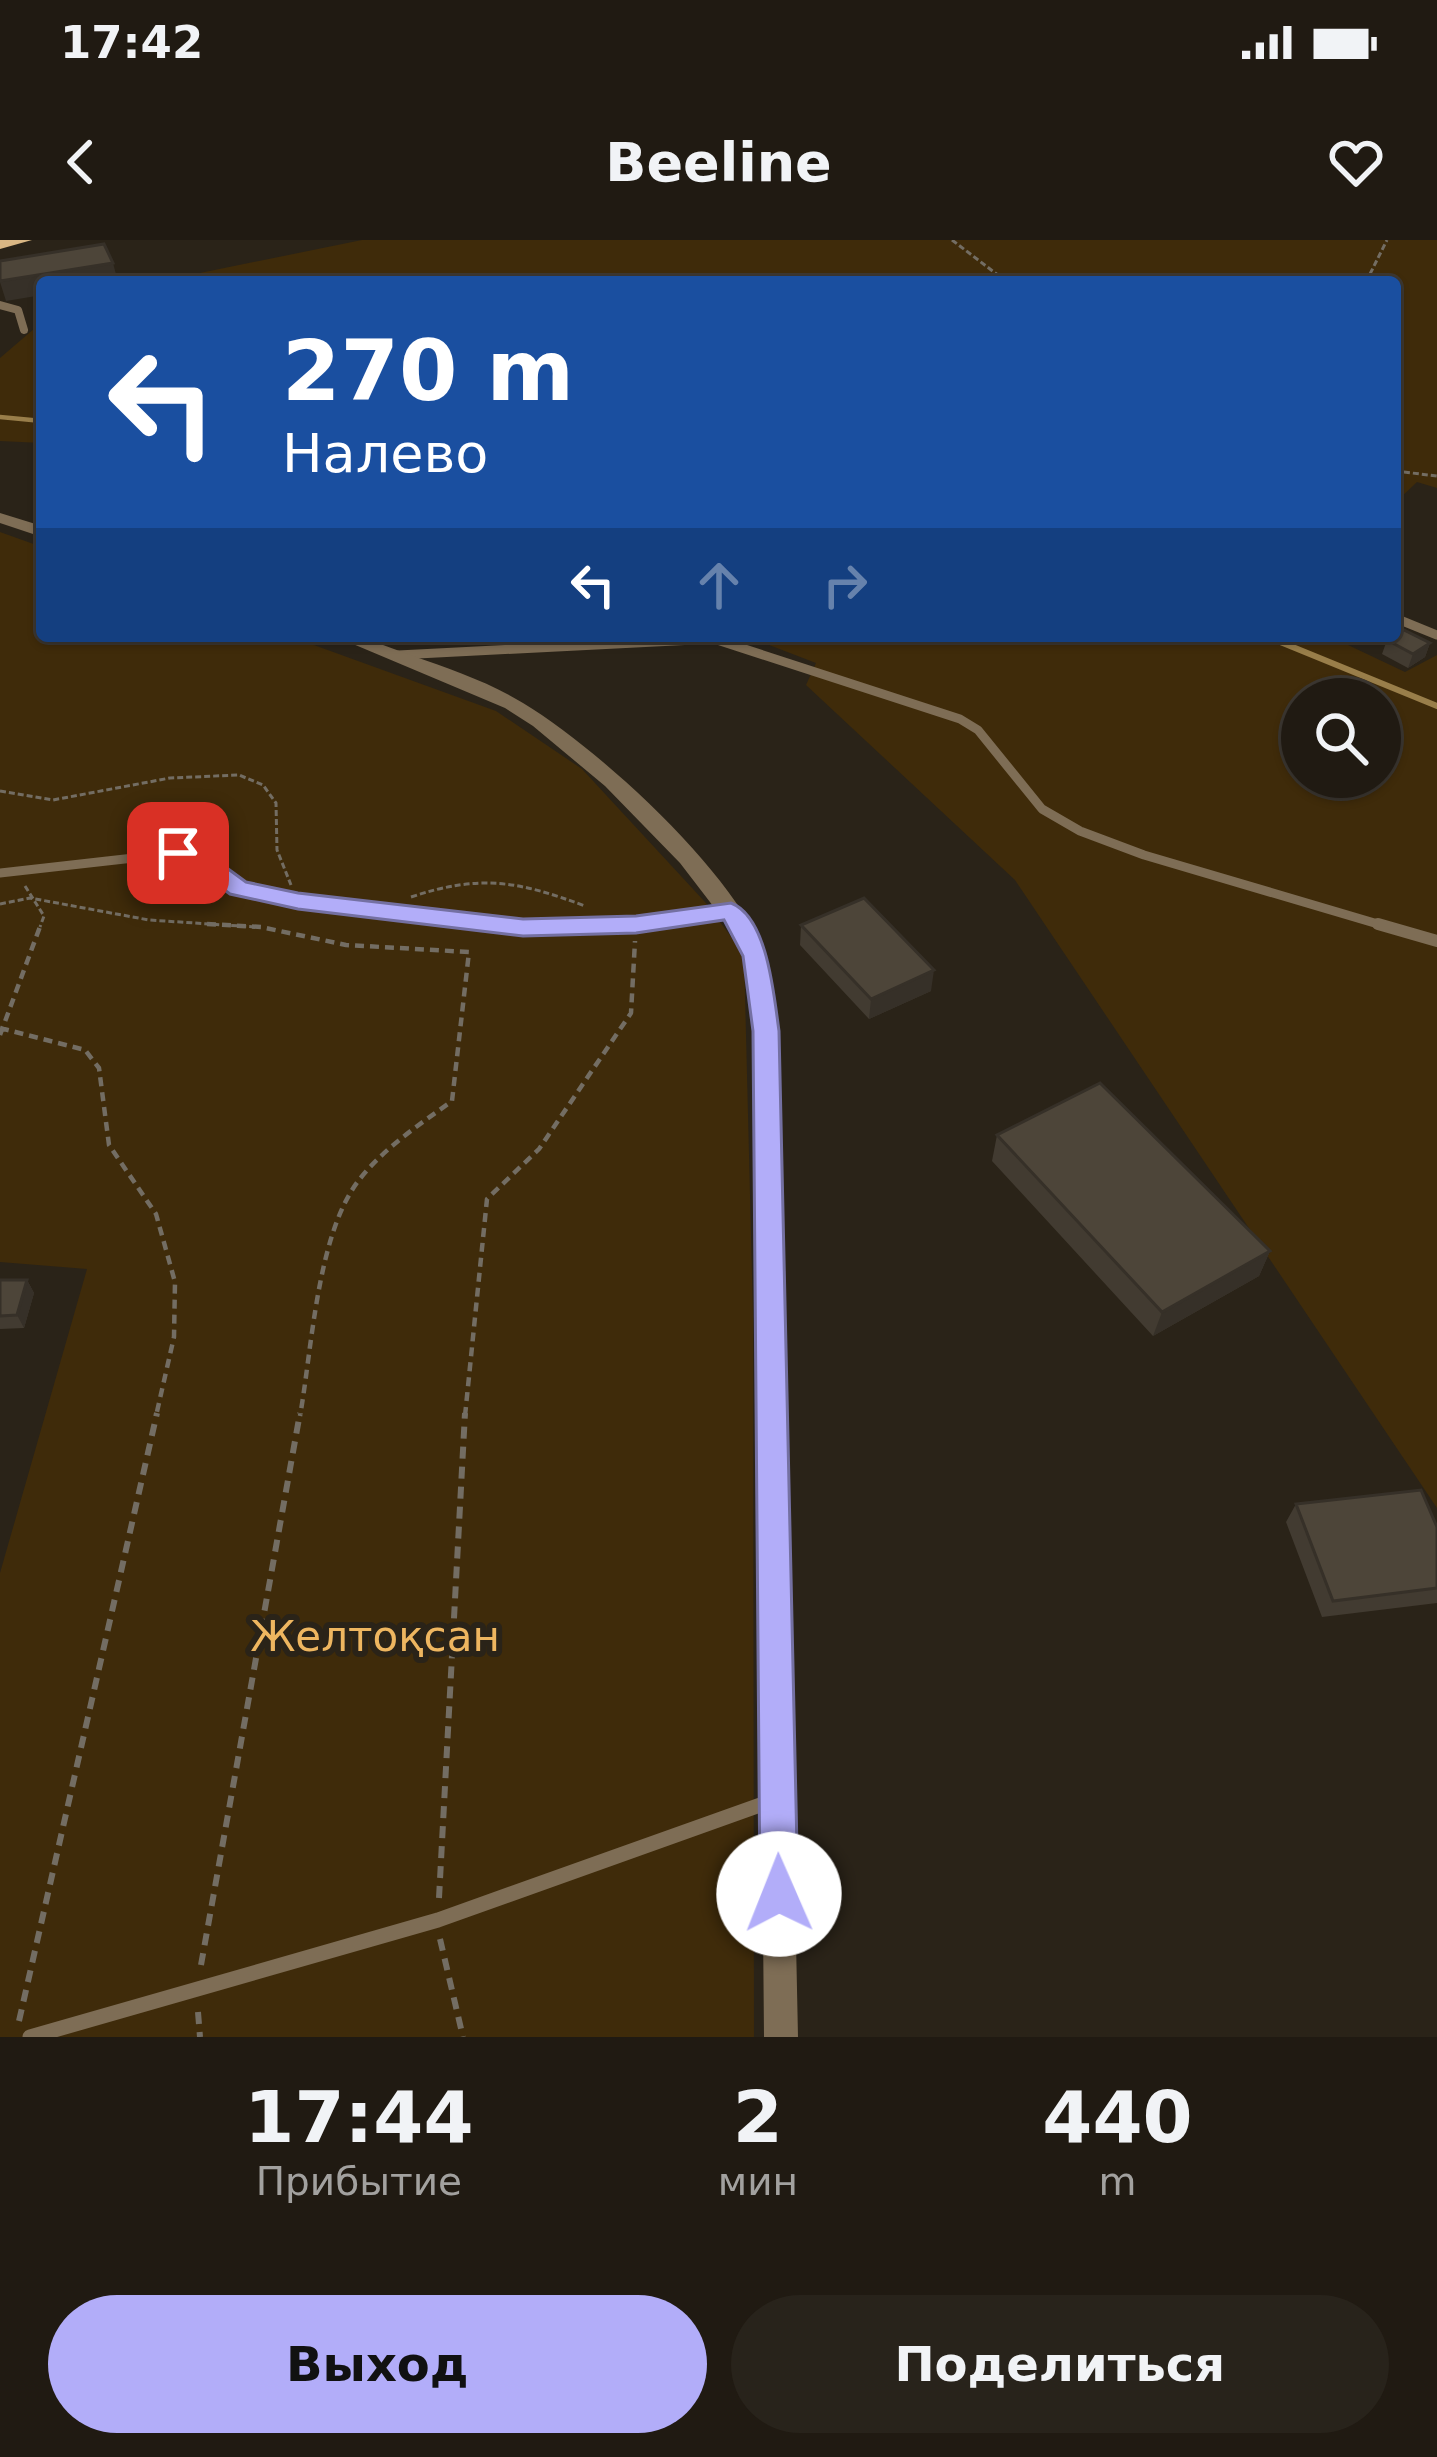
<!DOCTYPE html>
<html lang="ru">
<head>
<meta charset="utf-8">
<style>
  body { margin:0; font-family:"DejaVu Sans",sans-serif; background:#28231b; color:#f1f3f6; height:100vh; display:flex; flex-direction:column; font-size:45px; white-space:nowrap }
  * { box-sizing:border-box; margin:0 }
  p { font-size:39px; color:#a2a19f }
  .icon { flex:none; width:66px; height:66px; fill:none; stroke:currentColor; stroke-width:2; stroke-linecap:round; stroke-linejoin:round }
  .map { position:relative; height:1797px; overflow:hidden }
  .sheet { display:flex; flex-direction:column; background:#201a12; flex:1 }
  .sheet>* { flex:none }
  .top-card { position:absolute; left:36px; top:36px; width:1365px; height:366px; border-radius:12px; box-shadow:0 3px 9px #0004,0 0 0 3px #3d3832; background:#1a4fa0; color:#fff; overflow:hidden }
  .fabs { position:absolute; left:1281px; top:438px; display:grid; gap:24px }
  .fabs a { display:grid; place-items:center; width:120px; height:120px; border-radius:50%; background:#201a12; box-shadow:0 3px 9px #0004,0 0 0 3px #3d3832; font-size:60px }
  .pin { position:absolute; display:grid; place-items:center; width:102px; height:102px; color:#fff; margin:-51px; border-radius:24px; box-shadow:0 6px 18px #0006 }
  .me { position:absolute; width:132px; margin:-66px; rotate:359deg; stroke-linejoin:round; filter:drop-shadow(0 0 9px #0008) }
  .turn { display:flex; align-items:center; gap:42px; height:252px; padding:0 48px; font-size:54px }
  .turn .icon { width:156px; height:156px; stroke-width:2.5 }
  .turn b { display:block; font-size:84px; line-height:102px }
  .lanes { display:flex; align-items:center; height:114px; padding:0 48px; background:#0003; justify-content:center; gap:60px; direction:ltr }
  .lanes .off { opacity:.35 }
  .eta { display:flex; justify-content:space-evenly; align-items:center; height:204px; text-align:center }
  .eta b { font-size:72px; font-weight:700; line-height:84px }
  .primary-button { display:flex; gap:24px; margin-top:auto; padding:24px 48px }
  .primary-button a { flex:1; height:138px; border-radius:72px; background:#b2adf9; color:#111; font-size:48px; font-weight:700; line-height:138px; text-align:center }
  .primary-button a+a { background:#28231b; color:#f1f3f6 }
  .status { display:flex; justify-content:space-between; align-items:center; height:84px; padding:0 60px; background:#201a12; direction:ltr }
  .status svg { height:33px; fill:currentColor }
  header { display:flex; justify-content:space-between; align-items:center; height:156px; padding:0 48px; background:#201a12; font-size:54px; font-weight:700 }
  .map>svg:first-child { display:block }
  .green { fill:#3f2b0a; fill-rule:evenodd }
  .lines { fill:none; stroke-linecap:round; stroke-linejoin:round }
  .stream-far1 { stroke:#997e4a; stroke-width:4.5 }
  .stream { stroke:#997e4a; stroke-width:6 }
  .path-far2 { stroke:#736d63; stroke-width:3; stroke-dasharray:6 3; stroke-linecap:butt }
  .path-far1 { stroke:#736d63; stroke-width:4.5; stroke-dasharray:9 6; stroke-linecap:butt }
  .path { stroke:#736d63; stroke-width:6; stroke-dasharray:12 8; stroke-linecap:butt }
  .service-far3 { stroke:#7e6d55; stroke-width:8 }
  .service-far2 { stroke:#7e6d55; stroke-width:9 }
  .service-far1 { stroke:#7e6d55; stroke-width:12 }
  .service { stroke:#7e6d55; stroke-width:15 }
  .minor { fill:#7e6d55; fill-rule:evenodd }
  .primary { fill:#dab784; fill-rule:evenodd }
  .wall { fill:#423b31 }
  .shaded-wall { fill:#363028 }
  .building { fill:#4d4539; stroke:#363028; stroke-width:3 }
  .route { fill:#b2adf9; stroke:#7470a2; stroke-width:3 }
  .labels { text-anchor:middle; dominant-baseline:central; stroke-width:12; stroke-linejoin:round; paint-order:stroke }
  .near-park-label { font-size:42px; fill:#eeb660; stroke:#2a2318 }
</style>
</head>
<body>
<div class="status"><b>17:42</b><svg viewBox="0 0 49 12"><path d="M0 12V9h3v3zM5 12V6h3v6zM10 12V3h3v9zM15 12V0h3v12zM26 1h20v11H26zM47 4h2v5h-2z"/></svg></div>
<header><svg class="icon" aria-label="back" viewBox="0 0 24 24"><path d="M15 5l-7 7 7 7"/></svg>Beeline<svg class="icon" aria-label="heart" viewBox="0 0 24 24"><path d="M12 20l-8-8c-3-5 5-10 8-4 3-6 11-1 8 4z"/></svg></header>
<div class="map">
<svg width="1437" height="1797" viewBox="0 0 1437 1797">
  <rect width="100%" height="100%" fill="#2a2318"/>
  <path class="green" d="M362,0H1437V248L1417,242L1395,263V42H156Z
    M42,82V203L0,201V118Z
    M0,292L42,307V396H289L496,471L582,529L705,662L744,714L753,1075L754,1797H0V1333L87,1029L0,1022Z
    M746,396H1329L1405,432L1437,415V1268L1015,640L806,445L816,423ZM1302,459H1380V537H1302Z"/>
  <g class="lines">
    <path class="stream-far1" d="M0,177L42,181"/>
    <path class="stream" d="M1266,396L1437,466"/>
    <path class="path-far2" d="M952,0L1007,42
      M1366,42L1387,0
      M1395,231L1437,236
      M0,551L53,560L170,538L239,535L263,545L276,563L277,610L291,645
      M25,646L44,676L40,687
      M411,657C480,634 518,641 585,666
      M0,664L30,658L149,680L255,687"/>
    <path class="path-far1" d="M207,684L261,687L346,705L469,712L452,861C420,884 384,908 359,940C317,994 312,1109 300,1176
      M0,788L85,810L99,828L109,905L156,974L175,1042L174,1097L156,1176
      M0,795L41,684
      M465,1176L487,959L539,909L631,773L635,701"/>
    <path class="path" d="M439,1658L465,1173
      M440,1699L463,1797
      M201,1725L300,1173
      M198,1772L200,1797
      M19,1781L157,1173"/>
    <path class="service-far3" d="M0,65L18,70L24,90"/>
    <path class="service-far2" d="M1395,378L1437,395
      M398,415L714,399L960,479L978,490L1042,569L1080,591L1144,615L1388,687
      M0,633L178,613C201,622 220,642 243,649C321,674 429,677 511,687
      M562,687L636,684L730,671"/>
    <path class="service-far1" d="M486,684L523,688L639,684
      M1378,684L1437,701"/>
    <path class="service" d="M30,1797L438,1680L777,1559"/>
    <path class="minor" d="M0,273L42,286V297L0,283Z
      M334,396C363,396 386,406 413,416C450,429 489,442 523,463C596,507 716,617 755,694C771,725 773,757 777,791L798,1797H764L755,791L747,727L733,692L680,623L605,546L533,486L505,468Z"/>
    <path class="primary" d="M0,0H32L0,9Z"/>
  </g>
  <path class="wall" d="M1387,400L1430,403L1425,417L1408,428L1382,414Z
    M801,685L931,751L869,779L800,705Z
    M997,895L1270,1011L1259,1036L1153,1096L992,921Z
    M0,1040H27L34,1053L24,1088L0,1089Z
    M1296,1264L1437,1287V1363L1322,1377L1286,1282Z"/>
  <path class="shaded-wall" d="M113,23L118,42H42V55L6,61L0,42Z
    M1430,403L1425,417L1408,428L1413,414Z
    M934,730L931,751L869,779L871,759Z
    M1270,1011L1259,1036L1153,1096L1162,1072Z
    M27,1040L34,1053L24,1088L17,1075Z"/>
  <path class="building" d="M104,4L113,23L0,41V21Z
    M1404,390L1430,403L1413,414L1387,400Z
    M864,658L934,730L871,759L801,685Z
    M1100,843L1270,1011L1162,1072L997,895Z
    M0,1040H27L17,1075L0,1076Z
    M1421,1250L1437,1287V1348L1333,1361L1296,1264Z"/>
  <path class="route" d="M178,605L212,617L246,642L298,653L523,679L636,676L731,663C768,677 774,757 779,791L798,1654L792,1667L779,1673L765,1667L760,1654L753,791L743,716L724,680L636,693L523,696L298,669L230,654L195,628L169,618V607Z"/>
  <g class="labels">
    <g class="near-park-label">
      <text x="375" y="1396">Желтоқсан</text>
    </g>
  </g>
</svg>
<div class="fabs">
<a><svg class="icon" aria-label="search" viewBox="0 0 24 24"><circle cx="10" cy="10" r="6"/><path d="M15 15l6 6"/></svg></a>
</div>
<div class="pin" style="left:178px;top:613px;background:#d93025"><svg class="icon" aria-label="arrive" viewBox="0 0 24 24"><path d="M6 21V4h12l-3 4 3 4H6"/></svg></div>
<svg class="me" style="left:779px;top:1654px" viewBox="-20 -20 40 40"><circle r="19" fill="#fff"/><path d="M0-13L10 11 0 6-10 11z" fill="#b2adf9"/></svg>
<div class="top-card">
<div class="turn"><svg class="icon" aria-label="left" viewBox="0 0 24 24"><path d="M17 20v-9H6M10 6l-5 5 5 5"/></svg><div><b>270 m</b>Налево</div></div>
<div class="lanes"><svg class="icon" aria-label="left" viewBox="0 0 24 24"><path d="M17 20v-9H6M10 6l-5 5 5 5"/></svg><svg class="icon off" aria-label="ahead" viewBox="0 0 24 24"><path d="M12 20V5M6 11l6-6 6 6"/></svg><svg class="icon off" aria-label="right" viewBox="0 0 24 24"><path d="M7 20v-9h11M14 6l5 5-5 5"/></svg></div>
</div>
</div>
<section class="sheet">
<div class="eta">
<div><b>17:44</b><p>Прибытие</p></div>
<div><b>2</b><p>мин</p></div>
<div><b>440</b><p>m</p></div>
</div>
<div class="primary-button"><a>Выход</a><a>Поделиться</a></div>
</section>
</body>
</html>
